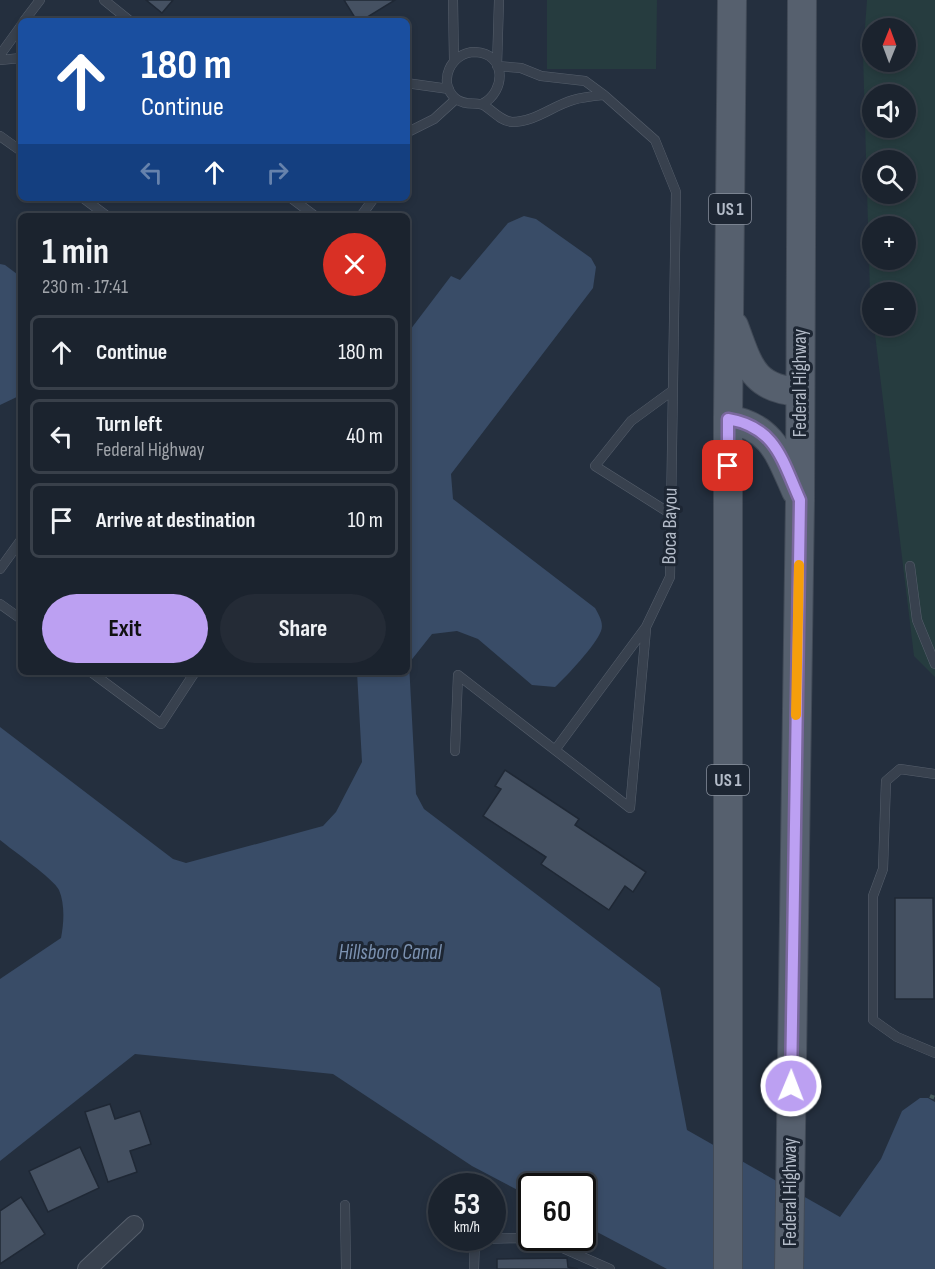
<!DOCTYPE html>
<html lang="en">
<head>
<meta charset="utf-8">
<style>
  body { margin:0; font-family:"Sofia Sans Condensed",sans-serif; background:#242b36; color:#f1f3f6; height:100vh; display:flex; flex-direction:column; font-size:22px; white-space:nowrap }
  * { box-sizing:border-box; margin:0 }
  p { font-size:20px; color:#a0a4aa }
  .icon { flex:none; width:33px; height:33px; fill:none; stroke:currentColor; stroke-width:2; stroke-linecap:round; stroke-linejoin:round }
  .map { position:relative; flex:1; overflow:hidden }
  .sheet { position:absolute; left:18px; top:213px; width:392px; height:462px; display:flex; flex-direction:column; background:#1b232e; border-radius:9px; box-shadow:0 3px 9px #0003,0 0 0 2px #39404a }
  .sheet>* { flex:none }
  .hud { position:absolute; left:18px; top:18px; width:392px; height:183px; border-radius:9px; box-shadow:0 3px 9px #0003,0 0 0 2px #39404a; background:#1a4fa0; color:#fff; overflow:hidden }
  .needle { width:39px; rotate:1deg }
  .controls { position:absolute; left:862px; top:18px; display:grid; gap:12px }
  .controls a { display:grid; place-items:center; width:54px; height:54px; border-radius:50%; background:#1b232e; box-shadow:0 3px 9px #0003,0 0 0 2px #39404a; font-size:30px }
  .speed { position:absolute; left:428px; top:1173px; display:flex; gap:12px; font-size:30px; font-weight:700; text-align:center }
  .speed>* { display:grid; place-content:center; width:78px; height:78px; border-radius:50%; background:#1b232e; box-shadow:0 3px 9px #0003,0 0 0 2px #39404a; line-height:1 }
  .speed small { font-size:15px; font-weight:400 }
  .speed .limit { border:3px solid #111; border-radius:9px; background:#fff; color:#111 }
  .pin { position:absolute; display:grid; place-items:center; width:51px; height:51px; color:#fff; margin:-26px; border-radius:12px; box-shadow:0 3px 9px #0006 }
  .me { position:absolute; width:66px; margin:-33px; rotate:1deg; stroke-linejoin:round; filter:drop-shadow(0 0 4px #0008) }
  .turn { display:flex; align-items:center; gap:21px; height:126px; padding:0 24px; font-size:27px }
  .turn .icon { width:78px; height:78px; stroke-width:2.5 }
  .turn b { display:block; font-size:42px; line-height:51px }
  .lanes { display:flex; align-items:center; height:57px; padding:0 24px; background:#0003; justify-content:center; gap:30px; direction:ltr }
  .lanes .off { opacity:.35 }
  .round { display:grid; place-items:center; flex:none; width:63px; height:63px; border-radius:32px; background:#242b36 }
  .head { display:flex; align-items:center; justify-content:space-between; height:102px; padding:0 24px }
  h1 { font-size:36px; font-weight:700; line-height:45px }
  .action { display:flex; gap:12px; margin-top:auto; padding:12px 24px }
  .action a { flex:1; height:69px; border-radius:36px; background:#bca0f2; color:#111; font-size:24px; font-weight:700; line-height:69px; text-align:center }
  .action a+a { background:#242b36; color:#f1f3f6 }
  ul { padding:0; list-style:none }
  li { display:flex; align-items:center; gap:18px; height:75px; margin:0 12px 9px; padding:0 12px; border:3px solid #39404a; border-radius:9px }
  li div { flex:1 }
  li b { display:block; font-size:22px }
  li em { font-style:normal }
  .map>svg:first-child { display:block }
  .green { fill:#263c3f; fill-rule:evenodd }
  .water { fill:#394c67 }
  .building { fill:#455162; stroke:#1f2835; stroke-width:1.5 }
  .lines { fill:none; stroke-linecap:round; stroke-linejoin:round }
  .service-casing { stroke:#565f6c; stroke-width:10 }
  .minor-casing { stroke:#565f6c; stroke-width:20 }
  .primary-casing { stroke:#414a57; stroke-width:30 }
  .path { stroke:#44595c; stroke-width:4; stroke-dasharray:4.5 4.5; stroke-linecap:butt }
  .service { stroke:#38414e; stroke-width:9 }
  .minor { stroke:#38414e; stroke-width:18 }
  .primary { stroke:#56606e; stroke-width:28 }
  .route-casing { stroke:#7a689d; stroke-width:15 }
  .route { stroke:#bca0f2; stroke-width:10 }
  .slow { stroke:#f59e0b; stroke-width:10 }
  .labels { text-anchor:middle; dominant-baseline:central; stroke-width:6; stroke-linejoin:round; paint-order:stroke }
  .shield { fill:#1d2633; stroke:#878f9c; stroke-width:1.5 }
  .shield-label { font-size:18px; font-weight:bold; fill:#b4bcc9 }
  .street-label { font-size:20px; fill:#b4bcc9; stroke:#1d2633 }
  .water-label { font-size:21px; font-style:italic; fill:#7c92b1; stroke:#1d2633 }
</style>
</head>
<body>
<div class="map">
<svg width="935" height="1269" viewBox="0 0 935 1269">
  <rect width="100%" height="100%" fill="#242f3e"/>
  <path class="green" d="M547,0H657L656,69H547Z
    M867,0H935V677L914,656L874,326H906V292H873V320L870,293L863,54ZM873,28H906V62H873ZM873,94H906V128H873ZM873,160H906V194H873ZM873,226H906V260H873Z"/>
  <path class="water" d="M524,216L536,219L591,258L596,267L593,288L451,474L453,499L595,608C599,615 604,623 601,631C596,645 566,677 555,687L532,685L478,639L457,631L432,634L409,663L416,794L424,809L660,988L687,1130L840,1217L881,1159L902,1111L920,1098H928L935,1102V1269H667L582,1224V1186H531V1197L472,1166L333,1074L135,1054L0,1161V979L61,938C64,923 65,904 59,890C54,879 12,850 0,840V727L173,859L186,863L323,826L336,812L362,762L357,672H406L407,334L451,276L460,280L508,223Z
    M0,264L5,265L21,277V395L0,405Z"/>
  <path class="building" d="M146,0H173L162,13Z
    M344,0H395L361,21H357Z
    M505,770L579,819L575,825L646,872L633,892L625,886L609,910L541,864L546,857L483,816L501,789L495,786Z
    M895,898H933L934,999H895Z
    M110,1104L115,1119L140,1111L151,1144L130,1151L137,1172L108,1182L85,1112Z
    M80,1147L99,1188L48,1212L29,1171Z
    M21,1197L45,1234L0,1264V1211Z
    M567,1258L568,1267L578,1269H497V1259Z"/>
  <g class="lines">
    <g class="service-casing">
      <path id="service" d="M104,0L130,21
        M453,0L454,61
        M24,21L40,0
        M0,55L21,26
        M0,60L21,58
        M406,83L449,89
        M482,104C507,91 506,53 475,52C451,52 437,82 455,98C465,107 477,101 485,106C494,112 501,121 512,122C535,122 552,106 573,100C583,97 594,96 604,95
        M406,133L434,119L456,99
        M0,136L21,151
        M83,198L107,216
        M291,198L315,216
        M361,216L374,198
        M671,514L595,466L631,421L672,391
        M910,566L917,620L935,664
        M0,569L21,540
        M0,604L21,619
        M91,672L161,724L195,672
        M555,750L630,808L646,629
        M455,751L458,675L555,750L646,627L670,577L676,192L655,140L604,95L585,81L541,76L521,68L497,66L499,0
        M935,774L900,769L886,781L883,869L873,896V1020L897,1037L935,1053
        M345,1205L346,1269
        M474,1269L475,1239L524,1238L558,1246L610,1269"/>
    </g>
    <g class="minor-casing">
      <path id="minor" d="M87,1269L134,1225"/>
    </g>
    <g class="primary-casing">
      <path id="primary" d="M734,326C749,365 752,389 800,392
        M728,419C772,427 779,453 796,491
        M728,1269V419L732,0
        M789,1269L800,500L802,0"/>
    </g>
    <path class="path" d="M930,1096L935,1098"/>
    <use href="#service" class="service"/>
    <use href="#minor" class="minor"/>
    <use href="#primary" class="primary"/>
  </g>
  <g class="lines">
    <g class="route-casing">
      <path id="route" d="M728,466V419C776,427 782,460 800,500L791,1086"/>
    </g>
    <use href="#route" class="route"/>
    <path class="slow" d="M796,715L799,565"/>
  </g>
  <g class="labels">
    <g class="shield">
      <rect x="709" y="194" width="42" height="30" rx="4.5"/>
      <rect x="707" y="765" width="42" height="30" rx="4.5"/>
    </g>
    <g class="shield-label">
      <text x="730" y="209">US 1</text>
      <text x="728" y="780">US 1</text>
    </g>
    <g class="street-label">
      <text transform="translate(800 383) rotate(-90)">Federal Highway</text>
      <text transform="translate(670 526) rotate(-89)">Boca Bayou</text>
      <text transform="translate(790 1192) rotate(-90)">Federal Highway</text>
    </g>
    <g class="water-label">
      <text x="390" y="952">Hillsboro Canal</text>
    </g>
  </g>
</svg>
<div class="controls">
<a><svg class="needle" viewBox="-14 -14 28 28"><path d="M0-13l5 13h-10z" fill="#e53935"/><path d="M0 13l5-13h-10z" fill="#a0a4aa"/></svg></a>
<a><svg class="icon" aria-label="sound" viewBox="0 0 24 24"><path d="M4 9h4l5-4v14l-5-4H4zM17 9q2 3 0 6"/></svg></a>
<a><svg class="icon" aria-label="search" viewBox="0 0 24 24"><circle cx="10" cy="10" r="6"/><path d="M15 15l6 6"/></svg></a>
<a>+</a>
<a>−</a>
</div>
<div class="speed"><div>53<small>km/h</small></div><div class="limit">60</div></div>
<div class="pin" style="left:728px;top:466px;background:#d93025"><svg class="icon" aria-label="arrive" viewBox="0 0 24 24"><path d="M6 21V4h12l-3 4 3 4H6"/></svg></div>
<svg class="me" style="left:791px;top:1086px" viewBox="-20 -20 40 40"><circle r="17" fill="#bca0f2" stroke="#fff" stroke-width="3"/><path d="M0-11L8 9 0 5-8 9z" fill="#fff"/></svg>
<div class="hud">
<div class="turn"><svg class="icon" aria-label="ahead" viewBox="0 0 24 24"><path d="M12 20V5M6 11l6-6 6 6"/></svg><div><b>180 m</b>Continue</div></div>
<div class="lanes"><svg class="icon off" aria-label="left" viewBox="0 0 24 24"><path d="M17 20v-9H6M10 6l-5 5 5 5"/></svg><svg class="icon" aria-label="ahead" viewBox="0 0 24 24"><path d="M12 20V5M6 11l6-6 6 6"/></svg><svg class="icon off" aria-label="right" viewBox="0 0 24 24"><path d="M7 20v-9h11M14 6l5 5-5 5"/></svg></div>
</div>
<section class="sheet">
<div class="head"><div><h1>1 min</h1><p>230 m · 17:41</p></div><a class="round" style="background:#d93025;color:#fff"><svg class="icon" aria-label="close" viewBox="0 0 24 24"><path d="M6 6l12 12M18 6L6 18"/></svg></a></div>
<ul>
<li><svg class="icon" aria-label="ahead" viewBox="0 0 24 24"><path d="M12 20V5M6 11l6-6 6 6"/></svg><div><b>Continue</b></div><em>180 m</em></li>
<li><svg class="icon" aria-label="left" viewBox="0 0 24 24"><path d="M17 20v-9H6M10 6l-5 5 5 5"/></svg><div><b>Turn left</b><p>Federal Highway</p></div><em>40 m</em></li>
<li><svg class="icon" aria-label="arrive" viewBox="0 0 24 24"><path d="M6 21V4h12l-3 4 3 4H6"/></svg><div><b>Arrive at destination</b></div><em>10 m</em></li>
</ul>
<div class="action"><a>Exit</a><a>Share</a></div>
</section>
</div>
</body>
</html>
